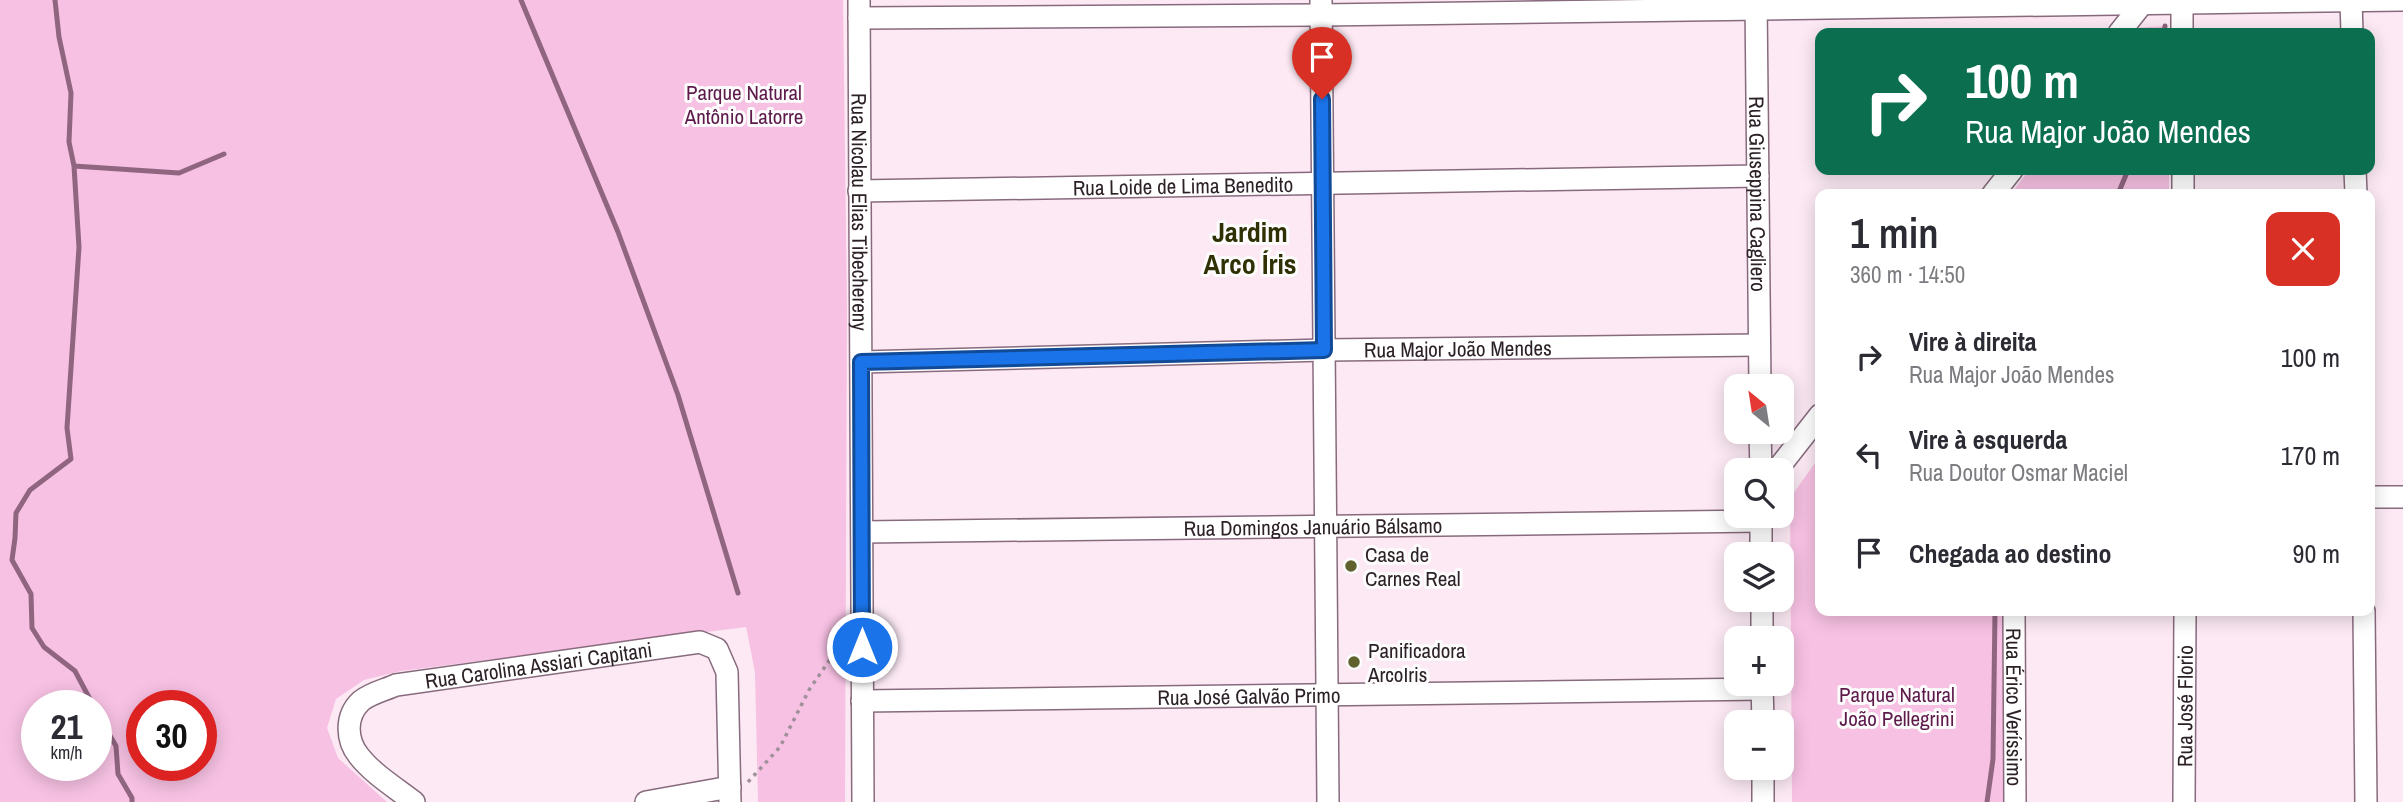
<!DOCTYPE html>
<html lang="pt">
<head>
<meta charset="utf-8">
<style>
  body { margin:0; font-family:"Archivo Narrow",sans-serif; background:#f2f2f3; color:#2b2b33; height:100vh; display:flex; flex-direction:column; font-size:26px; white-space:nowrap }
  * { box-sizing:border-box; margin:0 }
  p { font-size:23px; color:#7c7c81 }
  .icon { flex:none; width:38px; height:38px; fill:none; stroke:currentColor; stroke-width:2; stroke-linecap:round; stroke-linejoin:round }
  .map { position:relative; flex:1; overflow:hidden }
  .side { position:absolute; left:1815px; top:189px; width:560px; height:427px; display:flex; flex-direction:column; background:#fff; border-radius:14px; box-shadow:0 4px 18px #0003 }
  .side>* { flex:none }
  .top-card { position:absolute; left:1815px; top:28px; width:560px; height:147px; border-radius:14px; box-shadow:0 4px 18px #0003; background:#0b6e4f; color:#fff; overflow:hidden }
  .needle { width:46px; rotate:330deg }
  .fabs { position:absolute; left:1724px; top:374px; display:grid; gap:14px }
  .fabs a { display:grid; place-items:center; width:70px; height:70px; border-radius:14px; background:#fff; box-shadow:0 4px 18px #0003; font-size:35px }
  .speed { position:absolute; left:21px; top:690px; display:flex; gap:14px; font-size:35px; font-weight:700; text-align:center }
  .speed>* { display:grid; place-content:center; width:91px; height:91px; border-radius:50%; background:#fff; box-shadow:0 4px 18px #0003; line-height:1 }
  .speed small { font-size:18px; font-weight:400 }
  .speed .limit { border:10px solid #d22; background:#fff; color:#111 }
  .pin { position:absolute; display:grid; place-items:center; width:60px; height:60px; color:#fff; margin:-72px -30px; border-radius:50% 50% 50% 0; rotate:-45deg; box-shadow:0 0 7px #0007 }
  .pin .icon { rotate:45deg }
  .me { position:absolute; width:77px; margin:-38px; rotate:0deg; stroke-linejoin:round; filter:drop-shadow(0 0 5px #0008) }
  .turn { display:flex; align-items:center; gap:24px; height:147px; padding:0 35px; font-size:32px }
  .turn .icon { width:91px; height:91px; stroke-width:2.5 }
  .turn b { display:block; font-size:49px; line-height:60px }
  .round { display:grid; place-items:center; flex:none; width:74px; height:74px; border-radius:14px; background:#f2f2f3 }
  .head { display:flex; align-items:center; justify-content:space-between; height:119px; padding:0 35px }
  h1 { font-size:42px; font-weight:600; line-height:52px }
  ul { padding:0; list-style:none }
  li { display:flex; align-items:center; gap:21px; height:98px; padding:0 35px }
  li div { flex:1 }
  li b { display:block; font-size:26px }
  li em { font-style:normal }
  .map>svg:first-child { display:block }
  .green { fill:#f7c1e3; fill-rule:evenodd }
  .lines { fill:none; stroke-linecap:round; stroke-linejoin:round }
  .stream { stroke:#906580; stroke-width:5 }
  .street-casing { stroke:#876b7d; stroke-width:24 }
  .path { stroke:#a09099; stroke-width:3.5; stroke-dasharray:3.5 5; stroke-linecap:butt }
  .street { stroke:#fff; stroke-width:21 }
  .route-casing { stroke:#114b97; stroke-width:18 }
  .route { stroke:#1a73e8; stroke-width:12 }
  .poi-dot { fill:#61612d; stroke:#fcfcfc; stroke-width:2.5 }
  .labels { text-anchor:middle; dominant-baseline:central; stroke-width:6; stroke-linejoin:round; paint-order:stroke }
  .park-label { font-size:21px; fill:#5e194b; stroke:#fcfcfc }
  .street-label { font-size:21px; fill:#2d2128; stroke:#fcfcfc }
  .poi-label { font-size:21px; fill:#2d2128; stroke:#fcfcfc; text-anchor:start }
  .district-label { font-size:28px; font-weight:bold; fill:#303005; stroke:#fcfcfc }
</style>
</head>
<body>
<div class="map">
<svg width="2403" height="802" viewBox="0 0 2403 802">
  <rect width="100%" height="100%" fill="#fce9f4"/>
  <path class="green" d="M0,0H843L847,307L845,802H758L755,672L746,627L401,671L364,680L336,699L327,728L338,758L387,802H0ZM37,705H96V765H37ZM142,705H201V765H142Z
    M2165,26L2166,33H2128L2131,28Z
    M2029,170H2169V194H2011Z
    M1820,456V611H2003L2004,802H1792L1790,498Z"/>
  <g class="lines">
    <path class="stream" d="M55,0L59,37L71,93L69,142L74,166L79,247L67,428L71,459L30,490L16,513L15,538L12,560L31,594L32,628L44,647L75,671L93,705
      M521,0L618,232L678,395L738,593
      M2164,33L2165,26
      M74,166L179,173L224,154
      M2118,194L2128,170
      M96,712L116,746L118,774L132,798V802
      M1987,802L1993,759L1995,611"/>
    <g class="street-casing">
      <g id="street">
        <path id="s1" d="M859,0L863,802"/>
        <path d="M1321,0L1328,802"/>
        <path id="s2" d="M1756,0L1760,387"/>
        <path d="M2182,0V33"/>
        <path d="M2351,0L2352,33"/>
        <path d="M859,18L1321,15L2403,0"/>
        <path d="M2119,33L2142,4"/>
        <path d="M2183,170V194"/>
        <path d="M2355,170L2356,194"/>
        <path id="s3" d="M859,191L1758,176"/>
        <path d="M1993,194L2012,170"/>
        <path id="s4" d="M861,362L1324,350L1759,345"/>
        <path d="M1760,432L1761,471"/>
        <path d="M1776,471L1820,415"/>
        <path d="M2370,497H2403"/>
        <path d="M1761,516V555"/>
        <path id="s5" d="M863,532L1761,521"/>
        <path d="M1762,600V639"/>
        <path id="s6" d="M2014,611L2015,802"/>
        <path d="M2364,611L2366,802"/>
        <path d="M1762,684L1763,723"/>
        <path id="s7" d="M862,701L1762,689"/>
        <path d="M1763,768V802"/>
        <path id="s8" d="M414,802C396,788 373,774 359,756C346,740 345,716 361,701C371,693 385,690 396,685L700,642L717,649L727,672L730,802"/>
        <path d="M646,802L730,787"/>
        <path id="s9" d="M2184,802L2185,611"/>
      </g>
    </g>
    <path class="path" d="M748,782L780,747L809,690L838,648H843"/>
    <use href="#street" class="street"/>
  </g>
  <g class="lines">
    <g class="route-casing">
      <path id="route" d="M862,647L861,362L1324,350L1322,99"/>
    </g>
    <use href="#route" class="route"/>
  </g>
  <g class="poi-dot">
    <circle cx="1351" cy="566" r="7"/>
    <circle cx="1354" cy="662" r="7"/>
  </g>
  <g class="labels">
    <g class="park-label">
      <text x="744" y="92">Parque Natural<tspan x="744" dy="24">Antônio Latorre</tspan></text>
      <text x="1897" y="694">Parque Natural<tspan x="1897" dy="24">João Pellegrini</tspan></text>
    </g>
    <g class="street-label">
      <text stroke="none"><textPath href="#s3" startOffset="324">Rua Loide de Lima Benedito</textPath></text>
      <text stroke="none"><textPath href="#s2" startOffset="194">Rua Giuseppina Cagliero</textPath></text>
      <text stroke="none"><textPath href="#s1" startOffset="212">Rua Nicolau Elias Tibechereny</textPath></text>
      <text stroke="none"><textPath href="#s4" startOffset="597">Rua Major João Mendes</textPath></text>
      <text stroke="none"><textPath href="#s5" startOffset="450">Rua Domingos Januário Bálsamo</textPath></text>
      <text stroke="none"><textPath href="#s8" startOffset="315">Rua Carolina Assiari Capitani</textPath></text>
      <text stroke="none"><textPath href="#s7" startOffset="387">Rua José Galvão Primo</textPath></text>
      <text stroke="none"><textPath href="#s6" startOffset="96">Rua Érico Veríssimo</textPath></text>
      <text stroke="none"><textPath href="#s9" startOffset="96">Rua José Florio</textPath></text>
    </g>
    <g class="poi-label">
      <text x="1365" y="554">Casa de<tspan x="1365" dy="24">Carnes Real</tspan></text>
      <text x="1368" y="650">Panificadora<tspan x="1368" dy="24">ArcoIris</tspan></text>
    </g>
    <g class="district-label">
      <text x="1250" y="232">Jardim<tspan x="1250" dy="32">Arco Íris</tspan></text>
    </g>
  </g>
</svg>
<div class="fabs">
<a><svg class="needle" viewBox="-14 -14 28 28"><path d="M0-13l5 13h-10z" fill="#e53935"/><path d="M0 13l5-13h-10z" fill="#7c7c81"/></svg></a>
<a><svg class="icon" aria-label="search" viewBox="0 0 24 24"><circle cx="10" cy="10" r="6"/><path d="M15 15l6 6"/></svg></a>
<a><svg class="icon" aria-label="layers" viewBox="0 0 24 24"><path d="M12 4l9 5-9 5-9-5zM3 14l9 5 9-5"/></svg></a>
<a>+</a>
<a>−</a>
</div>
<div class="speed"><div>21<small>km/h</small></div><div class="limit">30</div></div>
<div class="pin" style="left:1322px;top:99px;background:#d93025"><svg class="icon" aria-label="arrive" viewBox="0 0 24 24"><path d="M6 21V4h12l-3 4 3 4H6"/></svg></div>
<svg class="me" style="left:862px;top:647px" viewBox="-20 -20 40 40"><circle r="17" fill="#1a73e8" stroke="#fff" stroke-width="3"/><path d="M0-11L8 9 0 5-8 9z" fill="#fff"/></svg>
<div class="top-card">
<div class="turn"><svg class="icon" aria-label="right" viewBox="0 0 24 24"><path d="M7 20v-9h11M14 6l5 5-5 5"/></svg><div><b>100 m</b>Rua Major João Mendes</div></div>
</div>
<section class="side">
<div class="head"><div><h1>1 min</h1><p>360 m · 14:50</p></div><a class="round" style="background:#d93025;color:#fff"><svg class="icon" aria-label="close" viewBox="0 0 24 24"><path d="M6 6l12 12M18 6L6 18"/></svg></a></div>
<ul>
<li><svg class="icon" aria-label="right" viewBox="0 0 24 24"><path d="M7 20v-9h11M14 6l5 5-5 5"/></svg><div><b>Vire à direita</b><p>Rua Major João Mendes</p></div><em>100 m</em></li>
<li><svg class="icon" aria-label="left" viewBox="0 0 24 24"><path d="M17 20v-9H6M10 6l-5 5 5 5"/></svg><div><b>Vire à esquerda</b><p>Rua Doutor Osmar Maciel</p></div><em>170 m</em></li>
<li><svg class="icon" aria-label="arrive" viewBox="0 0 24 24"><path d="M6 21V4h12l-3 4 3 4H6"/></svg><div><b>Chegada ao destino</b></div><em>90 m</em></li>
</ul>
</section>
</div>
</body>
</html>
